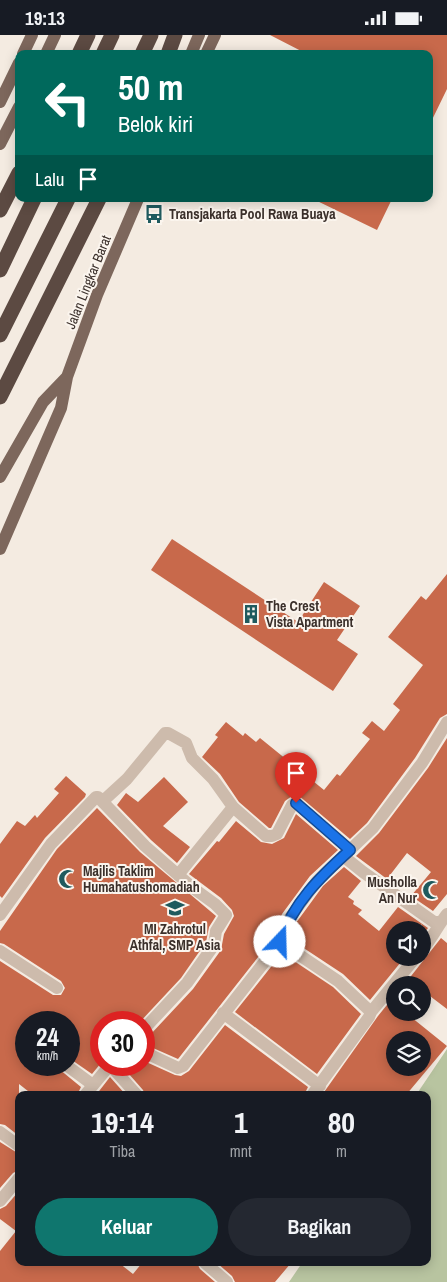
<!DOCTYPE html>
<html lang="id">
<head>
<meta charset="utf-8">
<style>
  body { margin:0; font-family:"Archivo Narrow",sans-serif; background:#242831; color:#f1f3f6; height:100vh; display:flex; flex-direction:column; font-size:19px; white-space:nowrap }
  * { box-sizing:border-box; margin:0 }
  p { font-size:16px; color:#9ea1a6 }
  .icon { flex:none; width:28px; height:28px; fill:none; stroke:currentColor; stroke-width:2; stroke-linecap:round; stroke-linejoin:round }
  .map { position:relative; flex:1; overflow:hidden }
  .sheet { position:absolute; left:15px; top:1056px; width:416px; height:175px; display:flex; flex-direction:column; background:#171b24; border-radius:10px; box-shadow:0 2px 12px #0003 }
  .sheet>* { flex:none }
  .top-card { position:absolute; left:15px; top:15px; width:418px; height:152px; border-radius:10px; box-shadow:0 2px 12px #0003; background:#00695c; color:#fff; overflow:hidden }
  .fabs { position:absolute; left:386px; top:886px; display:grid; gap:10px }
  .fabs a { display:grid; place-items:center; width:45px; height:45px; border-radius:50%; background:#171b24; box-shadow:0 2px 12px #0003; font-size:25px }
  .speed { position:absolute; left:15px; top:976px; display:flex; gap:10px; font-size:25px; font-weight:700; text-align:center }
  .speed>* { display:grid; place-content:center; width:65px; height:65px; border-radius:50%; background:#171b24; box-shadow:0 2px 12px #0003; line-height:1 }
  .speed small { font-size:12px; font-weight:400 }
  .speed .limit { border:8px solid #d22; background:#fff; color:#111 }
  .pin { position:absolute; display:grid; place-items:center; width:42px; height:42px; color:#fff; margin:-51px -21px; border-radius:50% 50% 50% 0; rotate:-45deg; box-shadow:0 0 5px #0007 }
  .pin .icon { rotate:45deg }
  .me { position:absolute; width:55px; margin:-28px; rotate:21deg; stroke-linejoin:round; filter:drop-shadow(0 0 4px #0008) }
  .turn { display:flex; align-items:center; gap:18px; height:105px; padding:0 20px; font-size:22px }
  .turn .icon { width:65px; height:65px; stroke-width:2.5 }
  .turn b { display:block; font-size:35px; line-height:42px }
  .then { display:flex; align-items:center; height:48px; padding:0 20px; background:#0003; gap:10px; font-size:19px }
  .eta { display:flex; justify-content:space-evenly; align-items:center; height:85px; text-align:center }
  .eta b { font-size:30px; font-weight:700; line-height:35px }
  .primary-button { display:flex; gap:10px; margin-top:auto; padding:10px 20px }
  .primary-button a { flex:1; height:58px; border-radius:30px; background:#0f766e; color:#fff; font-size:20px; font-weight:700; line-height:58px; text-align:center }
  .primary-button a+a { background:#242831; color:#f1f3f6 }
  .status { display:flex; justify-content:space-between; align-items:center; height:35px; padding:0 25px; background:#171b24; direction:ltr }
  .status svg { height:14px; fill:currentColor }
  .map>svg:first-child { display:block }
  .green { fill:#b8c4a0 }
  .building { fill:#c8694b; fill-rule:evenodd }
  .lines { fill:none; stroke-linecap:round; stroke-linejoin:round }
  .minor { stroke:#cdbbac; stroke-width:12 }
  .primary { stroke:#7d675c; stroke-width:12 }
  .motorway { stroke:#5c4a42; stroke-width:15 }
  .route-casing { stroke:#114b97; stroke-width:12 }
  .route { stroke:#1a73e8; stroke-width:9 }
  .labels { text-anchor:middle; dominant-baseline:central; stroke-width:4; stroke-linejoin:round; paint-order:stroke }
  .poi-label { font-size:14px; font-weight:bold; fill:#3b302b; stroke:#fbf5ee; text-anchor:start }
  .street-label { font-size:14px; fill:#3b302b; stroke:#fbf5ee }
</style>
</head>
<body>
<div class="status"><b>19:13</b><svg viewBox="0 0 49 12"><path d="M0 12V9h3v3zM5 12V6h3v6zM10 12V3h3v9zM15 12V0h3v12zM26 1h20v11H26zM47 4h2v5h-2z"/></svg></div>
<div class="map">
<svg width="447" height="1247" viewBox="0 0 447 1247">
  <rect width="100%" height="100%" fill="#f4ebe1"/>
  <path class="green" d="M447,1014V1247H289L302,1228H428V1060H416Z"/>
  <path class="building" d="M270,0H447V54L429,91V19H307Z
    M313,164H392L377,195Z
    M172,504L298,587L324,547L360,571L337,605L358,619L333,656L151,535Z
    M447,539V679L440,683L415,723L367,788L350,804L298,760L292,761L285,766L271,793H269L239,767L220,739L202,722L218,702L215,700L226,687L243,701L245,698L256,707L260,703L324,755L337,739L340,741L370,704L362,698L372,686L384,696L400,675L393,669L423,630L388,602L421,561L426,565Z
    M447,703V859L433,876L411,861L431,837L407,818L387,844L356,821L379,798L428,733Z
    M66,741L86,759L85,762L45,803L2,863L0,861V809L17,786L25,791L35,780L37,783L59,758L54,754Z
    M164,742L188,767L163,791L190,812L177,828L151,805L117,770L126,758L138,767Z
    M97,773L140,817L216,881L209,892L206,907L181,943L139,988H101V1028L92,1039L69,1023V988H26V1030H47L56,1037L59,1034L81,1052L77,1060H33L19,1049V1101L5,1090L0,1089V926L53,960H61L65,953L61,946L4,909L0,908V896L57,814Z
    M296,779L338,815L310,841L282,879L273,903L178,1024L144,1009V1002L150,1000L193,954L221,915L224,899L234,881L232,875L221,863L189,839L217,806L219,807L236,786L261,807L272,809L284,803Z
    M344,832L361,846L348,862L354,866L353,869L362,875L358,879L379,896L398,872L428,893L422,901V889L418,895H395V922H405L370,965L343,939L290,904L296,888L323,851Z
    M441,903L447,908V974L422,955V950H404Z
    M282,918L333,952L361,979L317,1039L235,977Z
    M395,960V978H406L447,1011L406,1060H322L378,981ZM395,1005H422V1032H395Z
    M225,990L308,1052L304,1060H145L143,1055L121,1030H144V1026L175,1040L181,1041L189,1036Z
    M110,1042L126,1060H96Z
    M0,1107L19,1119V1135L13,1138L0,1153Z
    M19,1156V1228H119L133,1239L142,1228H197L200,1234L215,1247H0V1216L16,1196L0,1184V1174L6,1171Z
    M217,1228H291L275,1247H235L232,1241Z"/>
  <g class="lines">
    <path class="minor" d="M103,766L127,744L165,698H168L186,708L192,723L213,744L233,772L178,840
      M233,772L266,801H272L277,799L292,770L296,768L350,815
      M343,821L363,837L434,887H439
      M0,880L51,809L96,762H98L145,811L193,853L215,869L226,880L216,896L214,910L187,948L144,994
      M280,907L338,946L371,977L369,982L312,1060
      M422,915C433,903 438,890 447,879
      M0,916L57,953
      M371,977L416,922
      M223,978L320,1051
      M144,1017L178,1033L183,1031L280,907L289,884L317,846L373,793L422,728L447,687
      M66,1030L93,1050
      M85,1060L110,1030L137,1060
      M0,1097L19,1111
      M0,1166L19,1143
      M205,1228L227,1247"/>
    <path class="primary" d="M23,19L32,0
      M46,19L55,0
      M191,19L199,0
      M206,19L215,0
      M0,67L19,28
      M0,109L19,72
      M0,442L43,367L67,342
      M0,514L61,373L67,342L97,260L138,164"/>
    <path class="motorway" d="M79,19L88,0
      M103,19L112,0
      M142,19L151,0
      M168,19L175,0
      M0,175L19,138
      M0,235L34,164
      M0,300L68,164
      M0,362L99,164"/>
  </g>
  <g class="lines">
    <g class="route-casing">
      <path id="route" d="M280,907C293,868 320,842 350,815L296,768"/>
    </g>
    <use href="#route" class="route"/>
  </g>
  <defs>
    <g id="bus-bare" transform="scale(1.5)"><path d="M-5-6H5V4H4V6H2V4H-2V6H-4V4H-5ZM-3.5-4V0h7V-4ZM-3.5 1.2v1.5H-2V1.2ZM2 1.2v1.5H3.5V1.2Z" fill="#1f5a5e" stroke="#fbf5ee" stroke-width="2.5" paint-order="stroke"/></g>
    <g id="building-bare" transform="scale(1.5)"><path d="M-4-6H4V6H1V3H-1V6H-4ZM-2.5-4.3h1.7v1.8h-1.7ZM.8-4.3h1.7v1.8H.8ZM-2.5-1h1.7V.8h-1.7ZM.8-1h1.7V.8H.8Z" fill="#1f5a5e" stroke="#fbf5ee" stroke-width="2.5" paint-order="stroke"/></g>
    <g id="mosque-bare" transform="scale(1.5)"><path d="M3.5-4.9A6 6 0 1 0 3.5 4.9A5 5 0 1 1 3.5-4.9Z" fill="#1f5a5e" stroke="#fbf5ee" stroke-width="2.5" paint-order="stroke"/></g>
    <g id="school-bare" transform="scale(1.5)"><path d="M0-5L7-2L0 1L-7-2ZM-4 1L0 2.5L4 1V4Q0 6-4 4Z" fill="#1f5a5e" stroke="#fbf5ee" stroke-width="2.5" paint-order="stroke"/></g>
  </defs>
  <g fill-rule="evenodd">
    <use href="#bus-bare" x="154" y="179"/>
    <use href="#building-bare" x="251" y="579"/>
    <use href="#mosque-bare" x="68" y="844"/>
    <use href="#mosque-bare" x="432" y="855"/>
    <use href="#school-bare" x="175" y="873"/>
  </g>
  <g class="labels">
    <g class="poi-label">
      <text x="169" y="179">Transjakarta Pool Rawa Buaya</text>
      <text x="266" y="571">The Crest<tspan x="266" dy="16">Vista Apartment</tspan></text>
      <text x="83" y="836">Majlis Taklim<tspan x="83" dy="16">Humahatushomadiah</tspan></text>
      <text x="417" y="847" text-anchor="end">Musholla<tspan x="417" dy="16">An Nur</tspan></text>
      <text x="175" y="894" text-anchor="middle">MI Zahrotul<tspan x="175" dy="16">Athfal, SMP Asia</tspan></text>
    </g>
    <g class="street-label">
      <text transform="translate(88 247) rotate(-68)">Jalan Lingkar Barat</text>
    </g>
  </g>
</svg>
<div class="fabs">
<a><svg class="icon" aria-label="sound" viewBox="0 0 24 24"><path d="M4 9h4l5-4v14l-5-4H4zM17 9q2 3 0 6"/></svg></a>
<a><svg class="icon" aria-label="search" viewBox="0 0 24 24"><circle cx="10" cy="10" r="6"/><path d="M15 15l6 6"/></svg></a>
<a><svg class="icon" aria-label="layers" viewBox="0 0 24 24"><path d="M12 4l9 5-9 5-9-5zM3 14l9 5 9-5"/></svg></a>
</div>
<div class="speed"><div>24<small>km/h</small></div><div class="limit">30</div></div>
<div class="pin" style="left:296px;top:768px;background:#d93025"><svg class="icon" aria-label="arrive" viewBox="0 0 24 24"><path d="M6 21V4h12l-3 4 3 4H6"/></svg></div>
<svg class="me" style="left:280px;top:907px" viewBox="-20 -20 40 40"><circle r="19" fill="#fff"/><path d="M0-13L10 11 0 6-10 11z" fill="#1a73e8"/></svg>
<div class="top-card">
<div class="turn"><svg class="icon" aria-label="left" viewBox="0 0 24 24"><path d="M17 20v-9H6M10 6l-5 5 5 5"/></svg><div><b>50 m</b>Belok kiri</div></div>
<div class="then">Lalu<svg class="icon" aria-label="arrive" viewBox="0 0 24 24"><path d="M6 21V4h12l-3 4 3 4H6"/></svg></div>
</div>
<section class="sheet">
<div class="eta">
<div><b>19:14</b><p>Tiba</p></div>
<div><b>1</b><p>mnt</p></div>
<div><b>80</b><p>m</p></div>
</div>
<div class="primary-button"><a>Keluar</a><a>Bagikan</a></div>
</section>
</div>
</body>
</html>
